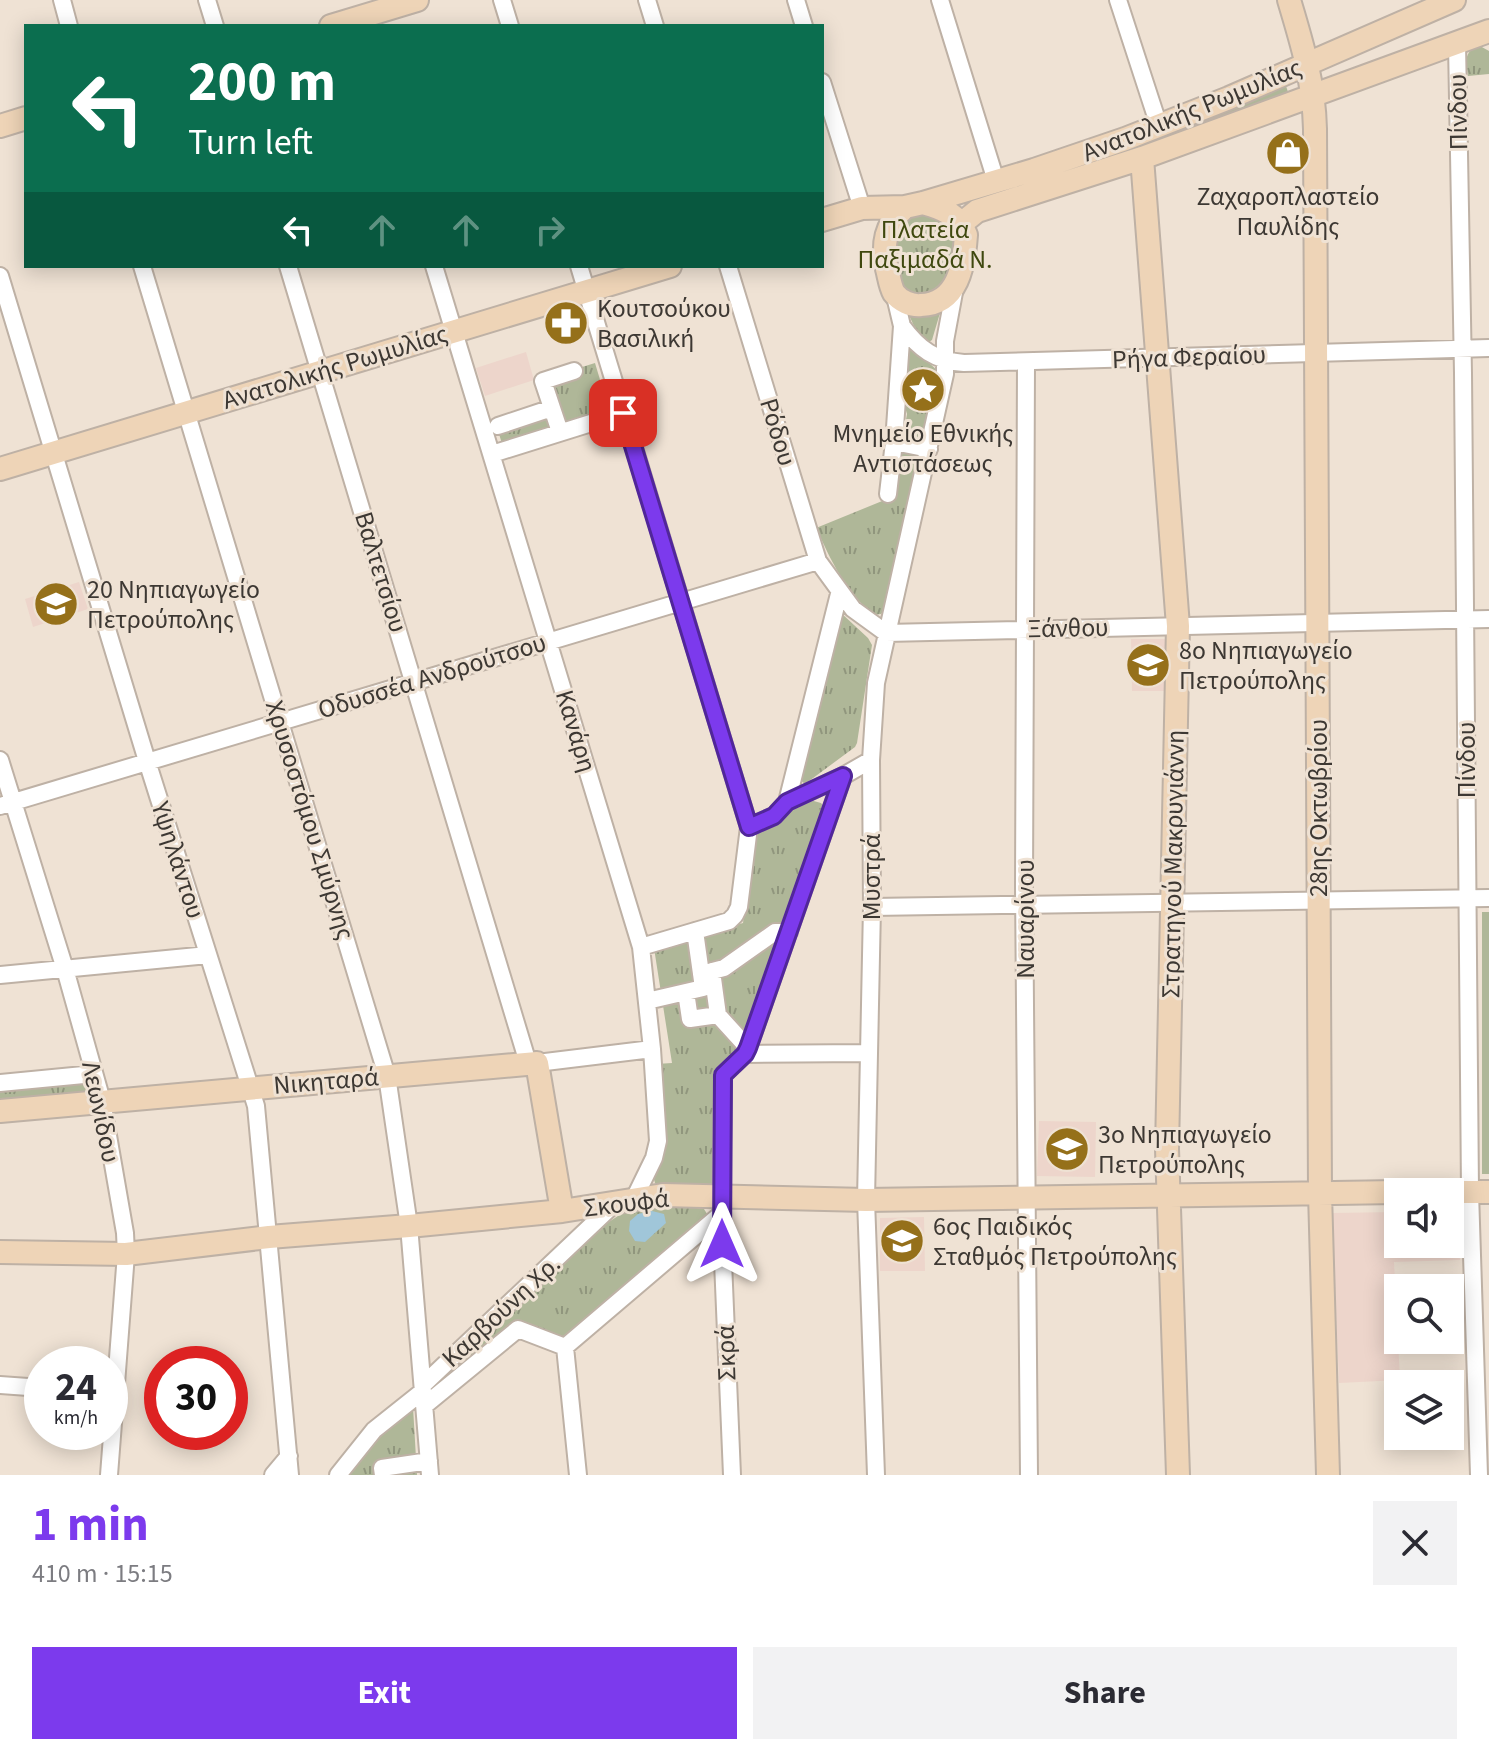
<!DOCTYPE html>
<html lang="en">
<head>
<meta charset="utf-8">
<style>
  body { margin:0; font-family:"Source Sans 3",sans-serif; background:#f2f2f3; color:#2b2b33; height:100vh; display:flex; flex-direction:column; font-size:30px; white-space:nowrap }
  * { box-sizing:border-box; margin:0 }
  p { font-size:26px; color:#7c7c81 }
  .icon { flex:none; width:44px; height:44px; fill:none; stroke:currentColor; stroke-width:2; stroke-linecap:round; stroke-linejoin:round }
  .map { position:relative; height:1475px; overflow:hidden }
  .panel { display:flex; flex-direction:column; background:#fff; flex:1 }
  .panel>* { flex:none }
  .banner { position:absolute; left:24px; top:24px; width:800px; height:244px; border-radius:0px; box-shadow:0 4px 20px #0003; background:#0b6e4f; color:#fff; overflow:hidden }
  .tools { position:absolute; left:1384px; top:1178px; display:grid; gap:16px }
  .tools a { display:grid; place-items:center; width:80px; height:80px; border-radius:0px; background:#fff; box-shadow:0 4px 20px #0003; font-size:40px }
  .speed { position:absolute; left:24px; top:1346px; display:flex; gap:16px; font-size:40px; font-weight:700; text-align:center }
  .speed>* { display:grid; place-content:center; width:104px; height:104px; border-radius:50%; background:#fff; box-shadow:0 4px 20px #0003; line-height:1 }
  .speed small { font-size:20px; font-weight:400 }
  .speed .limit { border:12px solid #d22; background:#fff; color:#111 }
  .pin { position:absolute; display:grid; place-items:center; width:68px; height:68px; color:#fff; margin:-34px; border-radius:16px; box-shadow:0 4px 12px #0006 }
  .me { position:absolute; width:88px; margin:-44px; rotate:0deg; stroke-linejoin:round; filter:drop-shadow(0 0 6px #0008) }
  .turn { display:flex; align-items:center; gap:28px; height:168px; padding:0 32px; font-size:36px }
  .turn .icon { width:104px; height:104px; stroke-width:2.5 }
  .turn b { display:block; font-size:56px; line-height:68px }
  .lanes { display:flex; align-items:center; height:76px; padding:0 32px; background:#0003; justify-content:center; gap:40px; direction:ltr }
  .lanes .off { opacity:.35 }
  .round { display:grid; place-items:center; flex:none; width:84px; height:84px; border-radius:0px; background:#f2f2f3 }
  .overview { display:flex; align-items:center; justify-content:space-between; height:136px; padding:0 32px }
  h1 { font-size:48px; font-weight:700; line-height:60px; color:#7c3aed }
  .action { display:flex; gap:16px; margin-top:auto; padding:16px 32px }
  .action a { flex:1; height:92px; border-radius:0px; background:#7c3aed; color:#fff; font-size:32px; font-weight:700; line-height:92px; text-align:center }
  .action a+a { background:#f2f2f3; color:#2b2b33 }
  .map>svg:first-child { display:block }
  .education { fill:#edd5cb }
  .green { fill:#afb798 }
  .park { fill:url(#park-tufts) }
  .water { fill:#a0c6d9 }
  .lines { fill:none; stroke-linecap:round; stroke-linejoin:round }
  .street-casing { stroke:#beb1a5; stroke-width:20 }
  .secondary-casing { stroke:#beb1a5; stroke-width:26 }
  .street { stroke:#fff; stroke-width:16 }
  .secondary { stroke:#eed4b7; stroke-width:22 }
  .route-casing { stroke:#51269a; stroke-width:20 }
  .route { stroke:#7c3aed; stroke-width:14 }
  .labels { text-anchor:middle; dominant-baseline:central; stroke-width:6; stroke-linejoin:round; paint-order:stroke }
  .street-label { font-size:26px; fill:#3d3833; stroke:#efe2d4 }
  .poi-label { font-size:26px; fill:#3d3833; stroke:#efe2d4; text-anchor:start }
  .park-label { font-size:26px; fill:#3f480f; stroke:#efe2d4 }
</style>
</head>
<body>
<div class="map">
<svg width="1489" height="1475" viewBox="0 0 1489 1475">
  <defs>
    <pattern id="park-tufts" width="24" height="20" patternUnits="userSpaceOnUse" patternTransform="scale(2)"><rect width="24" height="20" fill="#afb798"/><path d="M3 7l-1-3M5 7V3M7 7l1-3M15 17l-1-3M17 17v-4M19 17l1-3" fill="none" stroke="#90967d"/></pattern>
  </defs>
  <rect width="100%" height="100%" fill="#efe2d4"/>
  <path class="education" d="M526,352L534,380L485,396L476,368Z
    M79,582L88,609L33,627L25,599Z
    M1131,639H1166L1165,691H1132Z
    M1039,1121L1096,1122L1095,1177L1037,1176Z
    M1450,1210H1458L1460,1260L1394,1262L1400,1380L1339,1383L1332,1213L1398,1212V1244H1450Z
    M924,1217L925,1271H880V1218Z"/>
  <path class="green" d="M1285,83L1288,92L1171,135L1140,151L965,205L963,197Z
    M1390,1219H1398V1244H1450V1257L1391,1258Z"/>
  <path class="park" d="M1480,46L1489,51V74L1468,76C1466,61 1463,51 1480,46Z
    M913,212C932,216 951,218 955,240C953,273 949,284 918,297L901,289L894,258L896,226Z
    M939,311L940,313L932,340L927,343L918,335L909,315Z
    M908,346C917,358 933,362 940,375L887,608L881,614L875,615C846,594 831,560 816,528L892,497L907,414L903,400Z
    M595,363L610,413L503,447L496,424L548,408L540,380Z
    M840,612L868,638L872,645L857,743L855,747L805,784L799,779Z
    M810,800L821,803L825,808L746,1038L717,1073L718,1188L660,1186L655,1183L653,1176L656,1064L672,1063L654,948L743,923L755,828L779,823L786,811Z
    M1482,912H1489V1174H1482Z
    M85,1081L88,1087L84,1095L0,1104V1086Z
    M670,1204L704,1209L709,1217L574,1335L558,1340L516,1324L448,1376L445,1372L601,1227L621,1214Z
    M413,1407L417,1475H345L376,1436Z"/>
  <path class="water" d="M652,1211L664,1214L666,1223L645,1242L635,1241L629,1231L630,1221L638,1214Z"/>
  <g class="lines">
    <g class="street-casing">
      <path id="street" d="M62,0L69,26
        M207,0L215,26
        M502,0L510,26
        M647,0L655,26
        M796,0L804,26
        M940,0L996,181
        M1118,0L1159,126
        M1457,44L1463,373L1470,1192L1479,1475
        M822,82L862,208
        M142,266L387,1076L409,1226L430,1475
        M288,266L528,1063
        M434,266L641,947L652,1049L658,1141L654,1158L633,1201
        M579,266L749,827L739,907L735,915L729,921L641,947
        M728,266L818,561L853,609L886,633L1489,619
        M0,276L147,761L256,1106L290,1475
        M902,326C919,349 935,361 964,363L1489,348
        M1026,363L1024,887L1029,1475
        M498,426L552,408
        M560,432L543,381L574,371
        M894,442L929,449
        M492,454L623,413
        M888,494L894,442L902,326L894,292
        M0,760L65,969L102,1101L125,1233L126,1254L109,1475
        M787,802L839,594
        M0,806L818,561
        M749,827L774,816L787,802L843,776L871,760
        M872,907L1489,898
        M712,971L718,1015L748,1048
        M701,974L724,968L775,932H789
        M0,975L208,955
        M686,992L690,1019L718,1015
        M647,1001L703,988L695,931
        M745,1054L868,1053
        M537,1063L652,1049
        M0,1083L94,1074
        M565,1347L721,1214
        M565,1347L578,1475
        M0,1385L42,1388
        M423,1385L613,1205
        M424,1406L518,1329L565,1347
        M273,1475L289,1456
        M338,1475L374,1430L423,1391
        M383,1475L382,1468L429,1461
        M732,1475L721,1214L723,1075L745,1054L748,1048L843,776
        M876,1475L866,1200L872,907L871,760L876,683L945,374V341L955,287"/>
    </g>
    <g class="secondary-casing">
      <path id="secondary" d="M1289,0C1302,43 1314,83 1315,129L1320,1193L1328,1475
        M331,26L417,0
        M0,126L26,118
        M1142,158L1178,626L1167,1149L1178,1475
        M905,207C885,225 882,244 887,269C889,276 890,286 894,293C900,301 911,306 921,305C958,304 964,265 966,235C960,215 942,208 923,203
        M822,220L862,208L905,207L923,203L1034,170L1125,139L1229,98L1454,0
        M961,224L977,211L1142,158L1489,31
        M0,469L670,266
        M0,1111L537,1063L562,1211
        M1429,1192H1489
        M0,1252L126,1254L269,1237L409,1226L562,1211L663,1195L866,1200L1398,1192"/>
    </g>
    <use href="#street" class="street"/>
    <use href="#secondary" class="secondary"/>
  </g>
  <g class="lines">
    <g class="route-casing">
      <path id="route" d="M623,413L749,827L774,816L787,802L843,776L748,1048L745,1054L723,1075L722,1244"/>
    </g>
    <use href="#route" class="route"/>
  </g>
  <defs>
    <g id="shop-disc" transform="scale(2.3)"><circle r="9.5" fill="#95701a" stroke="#efe2d4"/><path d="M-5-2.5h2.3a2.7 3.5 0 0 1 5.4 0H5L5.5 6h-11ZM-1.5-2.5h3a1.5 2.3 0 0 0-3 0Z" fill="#fff"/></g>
    <g id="pharmacy-disc" transform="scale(2.3)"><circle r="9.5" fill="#95701a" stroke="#efe2d4"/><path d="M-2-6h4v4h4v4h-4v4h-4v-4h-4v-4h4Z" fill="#fff"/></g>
    <g id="sight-disc" transform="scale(2.3)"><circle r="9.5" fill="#95701a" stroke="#efe2d4"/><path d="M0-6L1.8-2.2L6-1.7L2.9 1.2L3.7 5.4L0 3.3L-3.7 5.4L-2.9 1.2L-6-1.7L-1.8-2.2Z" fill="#fff"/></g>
    <g id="school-disc" transform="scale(2.3)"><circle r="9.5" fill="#95701a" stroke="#efe2d4"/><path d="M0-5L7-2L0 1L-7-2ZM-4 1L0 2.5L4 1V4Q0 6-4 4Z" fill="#fff"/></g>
  </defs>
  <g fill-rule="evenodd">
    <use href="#shop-disc" x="1288" y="153"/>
    <use href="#pharmacy-disc" x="566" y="323"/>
    <use href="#sight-disc" x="923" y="390"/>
    <use href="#school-disc" x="56" y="604"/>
    <use href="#school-disc" x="1148" y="665"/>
    <use href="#school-disc" x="1067" y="1149"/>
    <use href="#school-disc" x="902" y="1241"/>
  </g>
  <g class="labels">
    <g class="street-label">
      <text transform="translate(1192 110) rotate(-22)">Ανατολικής Ρωμυλίας</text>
      <text transform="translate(1458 112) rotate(-91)">Πίνδου</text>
      <text transform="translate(1189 357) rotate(-2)">Ρήγα Φεραίου</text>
      <text transform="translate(335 367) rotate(-17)">Ανατολικής Ρωμυλίας</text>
      <text transform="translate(778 432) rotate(73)">Ρόδου</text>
      <text transform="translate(381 572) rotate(73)">Βαλτετσίου</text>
      <text transform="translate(1068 628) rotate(-1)">Ξάνθου</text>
      <text transform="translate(432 676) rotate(-17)">Οδυσσέα Ανδρούτσου</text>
      <text transform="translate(576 731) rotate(73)">Κανάρη</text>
      <text transform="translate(1466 760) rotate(-90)">Πίνδου</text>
      <text transform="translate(1318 808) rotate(-90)">28ης Οκτωβρίου</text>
      <text transform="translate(310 820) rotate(73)">Χρυσοστόμου Σμύρνης</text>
      <text transform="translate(178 860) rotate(72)">Υψηλάντου</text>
      <text transform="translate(1173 864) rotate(-89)">Στρατηγού Μακρυγιάννη</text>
      <text transform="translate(871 877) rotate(-90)">Μυστρά</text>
      <text transform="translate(1025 919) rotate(-90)">Ναυαρίνου</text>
      <text transform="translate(326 1081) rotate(-5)">Νικηταρά</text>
      <text transform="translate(101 1112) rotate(78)">Λεωνίδου</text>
      <text transform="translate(626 1203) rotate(-7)">Σκουφά</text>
      <text transform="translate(501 1311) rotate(-43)">Καρβούνη Χρ.</text>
      <text transform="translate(726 1353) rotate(-92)">Σκρά</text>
    </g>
    <g class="poi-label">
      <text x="1288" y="196" text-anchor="middle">Ζαχαροπλαστείο<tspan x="1288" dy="30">Παυλίδης</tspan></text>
      <text x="597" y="308">Κουτσούκου<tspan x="597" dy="30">Βασιλική</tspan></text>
      <text x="923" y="433" text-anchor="middle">Μνημείο Εθνικής<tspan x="923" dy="30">Αντιστάσεως</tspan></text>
      <text x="87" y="589">20 Νηπιαγωγείο<tspan x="87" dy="30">Πετρούπολης</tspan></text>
      <text x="1179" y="650">8ο Νηπιαγωγείο<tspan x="1179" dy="30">Πετρούπολης</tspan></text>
      <text x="1098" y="1134">3ο Νηπιαγωγείο<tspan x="1098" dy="30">Πετρούπολης</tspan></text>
      <text x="933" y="1226">6ος Παιδικός<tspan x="933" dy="30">Σταθμός Πετρούπολης</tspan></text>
    </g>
    <g class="park-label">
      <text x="925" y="229">Πλατεία<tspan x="925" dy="30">Παξιμαδά Ν.</tspan></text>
    </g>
  </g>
</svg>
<div class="tools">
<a><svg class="icon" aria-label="sound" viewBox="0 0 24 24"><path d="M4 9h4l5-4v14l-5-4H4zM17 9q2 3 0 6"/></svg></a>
<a><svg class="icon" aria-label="search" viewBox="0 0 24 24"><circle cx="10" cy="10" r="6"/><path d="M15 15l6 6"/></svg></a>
<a><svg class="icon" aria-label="layers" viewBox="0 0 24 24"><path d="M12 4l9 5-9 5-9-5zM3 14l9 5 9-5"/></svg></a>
</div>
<div class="speed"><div>24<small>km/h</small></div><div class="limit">30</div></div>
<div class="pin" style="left:623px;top:413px;background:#d93025"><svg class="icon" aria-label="arrive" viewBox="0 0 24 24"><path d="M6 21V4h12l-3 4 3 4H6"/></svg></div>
<svg class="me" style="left:722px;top:1244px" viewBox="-20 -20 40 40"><path d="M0-17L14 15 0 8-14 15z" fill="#7c3aed" stroke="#fff" stroke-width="4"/></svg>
<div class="banner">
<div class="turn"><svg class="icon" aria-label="left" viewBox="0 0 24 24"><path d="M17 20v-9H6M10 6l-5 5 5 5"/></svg><div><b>200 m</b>Turn left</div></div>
<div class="lanes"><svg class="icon" aria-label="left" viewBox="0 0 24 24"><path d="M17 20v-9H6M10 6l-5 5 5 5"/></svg><svg class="icon off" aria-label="ahead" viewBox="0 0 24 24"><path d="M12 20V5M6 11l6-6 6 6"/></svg><svg class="icon off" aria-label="ahead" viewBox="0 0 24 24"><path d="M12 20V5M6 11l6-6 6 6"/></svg><svg class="icon off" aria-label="right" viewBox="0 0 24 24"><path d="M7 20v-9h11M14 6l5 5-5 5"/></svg></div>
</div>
</div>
<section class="panel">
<div class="overview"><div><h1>1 min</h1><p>410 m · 15:15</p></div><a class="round"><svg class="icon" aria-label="close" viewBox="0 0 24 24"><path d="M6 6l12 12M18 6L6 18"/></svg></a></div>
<div class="action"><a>Exit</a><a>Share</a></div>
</section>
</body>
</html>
